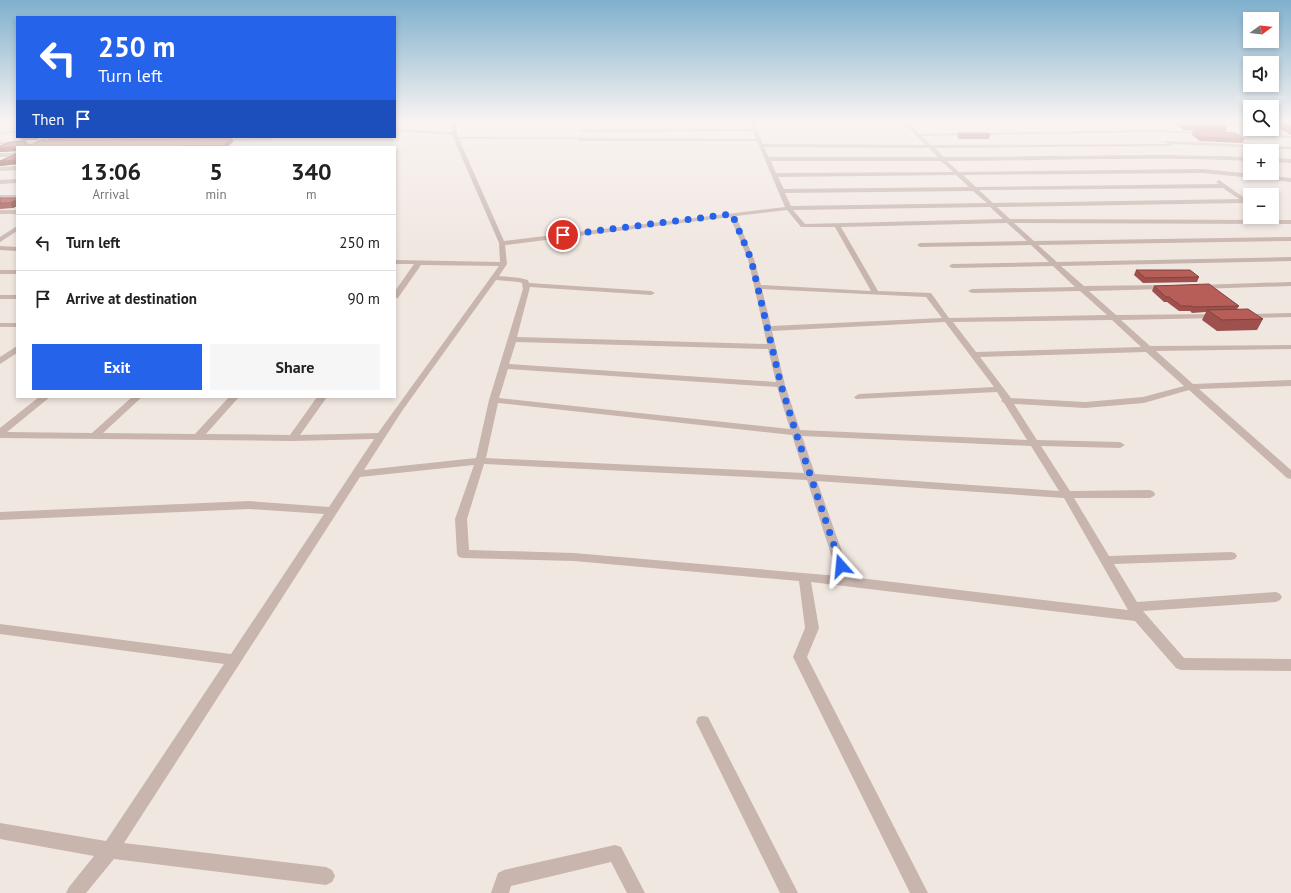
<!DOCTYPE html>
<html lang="en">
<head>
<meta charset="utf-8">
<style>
  body { margin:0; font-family:"PT Sans",sans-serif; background:#f6f6f6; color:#222; height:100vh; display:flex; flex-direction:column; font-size:15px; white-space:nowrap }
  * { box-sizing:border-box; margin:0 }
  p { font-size:13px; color:#767676 }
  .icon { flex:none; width:22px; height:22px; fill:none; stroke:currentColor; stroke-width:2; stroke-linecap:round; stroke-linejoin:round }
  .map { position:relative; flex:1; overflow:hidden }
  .side { position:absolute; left:16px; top:146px; width:380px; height:252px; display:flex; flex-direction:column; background:#fff; border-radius:0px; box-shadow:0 2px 6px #0003 }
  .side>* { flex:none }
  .hud { position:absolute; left:16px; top:16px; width:380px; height:122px; border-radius:0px; box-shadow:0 2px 6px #0003; background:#2563eb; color:#fff; overflow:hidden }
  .needle { width:26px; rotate:75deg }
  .tools { position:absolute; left:1243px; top:12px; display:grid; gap:8px }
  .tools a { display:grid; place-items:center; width:36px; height:36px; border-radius:0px; background:#fff; box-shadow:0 2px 6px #0003; font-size:20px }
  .pin { position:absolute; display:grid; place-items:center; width:34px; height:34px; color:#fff; margin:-17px; border:2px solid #fff; border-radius:50%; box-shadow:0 1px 4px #0007 }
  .me { position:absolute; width:44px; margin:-22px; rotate:342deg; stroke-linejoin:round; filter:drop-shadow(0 0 3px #0008) }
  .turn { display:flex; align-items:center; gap:14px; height:84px; padding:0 16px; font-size:18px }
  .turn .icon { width:52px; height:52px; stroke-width:2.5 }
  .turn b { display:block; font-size:28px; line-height:34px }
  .then { display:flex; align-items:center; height:38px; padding:0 16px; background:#0003; gap:8px; font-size:15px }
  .eta { display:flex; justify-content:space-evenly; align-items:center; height:68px; text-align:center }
  .eta b { font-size:24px; font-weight:800; line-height:28px }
  .primary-button { display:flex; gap:8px; margin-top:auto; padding:8px 16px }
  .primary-button a { flex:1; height:46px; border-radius:0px; background:#2563eb; color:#fff; font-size:16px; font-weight:800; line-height:46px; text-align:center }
  .primary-button a+a { background:#f6f6f6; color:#222 }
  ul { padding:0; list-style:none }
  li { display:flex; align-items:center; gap:12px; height:56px; padding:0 16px; border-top:1px solid #e0e0e0 }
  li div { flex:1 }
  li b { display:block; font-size:15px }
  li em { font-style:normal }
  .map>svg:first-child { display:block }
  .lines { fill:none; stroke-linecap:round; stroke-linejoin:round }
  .street { fill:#c8b5ae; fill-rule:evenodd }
  .secondary { fill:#9b8580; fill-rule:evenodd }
  .wall { fill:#9e514c }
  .shaded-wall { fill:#81423e }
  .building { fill:#b85e58; stroke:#81423e }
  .route { stroke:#2563eb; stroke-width:7; stroke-dasharray:0 12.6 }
</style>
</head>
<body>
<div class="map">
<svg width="1291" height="893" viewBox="0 0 1291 893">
  <rect width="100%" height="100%" fill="#f1e7e1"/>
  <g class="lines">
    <path class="street" d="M0,122H8L0,123Z
      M452,122H456L458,137L756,139L753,131L581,132L579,131L581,130L752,129L749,122H753L763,144L926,145L902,122H1074L909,124L919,134L1154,130L1205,132L1207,133L1205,134L1154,132L922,136L931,145L1168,144L1164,142L1166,141L1291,147V149L1171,144L1172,145L1170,146L935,148L944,157C1046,157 1148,153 1250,157V161C1149,156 1048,161 947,161L959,172L1203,169L1291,178V182L1203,173L963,175L976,187L1219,184L1216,182L1219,180L1250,202V207L1243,203L997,207L1010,219L1291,220V224L1014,223L1034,241L1291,237V241L1038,245L1057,262L1291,257V261L1061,266L1084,286L1165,285L1169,287L1165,289L1089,291L1116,315L1217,314L1221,316L1217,318L1121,320L1150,346L1291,345V349L1156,351L1193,384L1291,380V386L1199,389L1291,470V479L1287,478L1189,390L1144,403L1085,408L1014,404L1037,440L1120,442L1125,445L1120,448L1041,446L1070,491L1150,490L1154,492L1155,494L1154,496L1150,498H1074L1109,556L1231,552L1235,553L1237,556L1235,559L1231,560L1114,564L1137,602L1276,592L1280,594L1282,597L1280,600L1276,602L1143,611L1184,658L1291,659V671L1181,670L1176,668L1135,621L811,582L819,628L807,657L928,893H910L793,657L805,628L799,581L574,561L463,558L459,557L457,554L455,519L474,465L360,477L124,843L326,867L332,870L335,876L332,882L326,885L114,859L86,893H66L69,887L94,856L0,839V823L106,841L224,664L0,634V624L231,654L324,514L249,509L0,520V512L249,501L329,507L374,439L293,441L0,438V428L39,397H50L7,432L92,433L132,397H142L103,433L195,434L229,397H239L206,434L290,435L317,397H327L300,435L378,433L499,266L421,265L398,298H395V291L414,264H395V260L500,262L499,243L452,135L395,131V129L452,132ZM459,139H577L579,141H757L785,207L504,241ZM764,147L929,148L938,157H769ZM771,161H941L953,172L776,173ZM956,175L969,187L784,189L778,177ZM1223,188L1239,199L993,203L979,190ZM973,191L987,203L791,206L785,193ZM990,207L1003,219L805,224L793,210ZM787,210L801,227H835L871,291L761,285L754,259L736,216ZM730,217L748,259L767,344L517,337L530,287L651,295L655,293L651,291L529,283L528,280L520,278L499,276L507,264L505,245ZM1007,223L1027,241L920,243L917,245L920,247L1031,245L1049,262L952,264L949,266L952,268L1053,266L1075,287L972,289L968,291L972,293L1080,291L1107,315L949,318L931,293L878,291L841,227ZM496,280L519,282L522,283L523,289L489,400L476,458L364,470L402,411ZM762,289L926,297L942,318L771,326ZM1112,320L1141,347L976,352L953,322ZM945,322L994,387L859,394L854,397L856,399L997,392L1002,400L1001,401L1004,403L1027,440L800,430L785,385L772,331ZM516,342L768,349L776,382L509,364ZM1146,352L1184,386L1143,397L1085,402L1011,398L980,357ZM508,369L777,387L790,429L499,398ZM498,403L792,435L804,473L486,458ZM802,436L1031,446L1059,491L815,474ZM484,464L807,480L838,576L574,553L469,550L467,519ZM817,481L1064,498L1128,610L851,577Z
      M1189,122L1250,124V126L1191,123Z
      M1272,125L1291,126V128L1272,127Z
      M17,131V133L0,134V132Z
      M1225,133L1291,136V138L1223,135Z
      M155,137H160L145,147H140Z
      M271,138L273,140L220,141L218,140L220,139Z
      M0,142H48L50,143L48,144H0Z
      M0,153H17V157H0Z
      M1272,158L1291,159V163L1272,162Z
      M17,166V170L0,171V167Z
      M17,179V183L0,184V180Z
      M0,195H17V199H0Z
      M0,210H17V214H0Z
      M17,226V231L0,242V237Z
      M0,246L17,247V251L0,250Z
      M0,270H17V274H0Z
      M1291,282V286L1199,289L1195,287L1199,285Z
      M0,295H17V299H0Z
      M1291,313V317L1245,318L1241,316L1245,314Z
      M0,323H17V327H0Z
      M17,346V353L0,364V357Z
      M703,716L708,717L798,893H780L696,722L698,717Z
      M615,845L621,847L645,893H627L611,862L511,886L509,893H491L498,873L504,870Z"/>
    <path class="secondary" d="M44,137H50L34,147H28Z"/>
  </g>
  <path class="wall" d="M1173,122H1219L1227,128L1226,132L1184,130Z
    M1272,122H1291V135L1281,129L1283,124H1272Z
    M1193,131L1244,139L1243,143L1200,141L1192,135Z
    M958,133L990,135L989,139H959L957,137Z
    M20,137H41L36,140H22Z
    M47,137H245L48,140Z
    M232,138L233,142L227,147H17V164L0,166V161L16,154V151L0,152V146L10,142L26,141L28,144L32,145L38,141Z
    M0,198H17V206L13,208L0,209Z
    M1136,270L1199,277L1197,282L1143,283L1134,275Z
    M1154,286L1239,306L1237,309L1263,319L1257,330L1217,331L1202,320L1206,312L1192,313L1190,311H1179L1167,302H1164L1152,291Z"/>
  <path class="shaded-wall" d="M35,137H41L36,140Z
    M232,138L233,142L227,147H223V146Z
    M16,147L17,151L0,152V148Z
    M15,160L17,164L0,166V161Z
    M17,199V206L13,208L10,203Z"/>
  <path class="building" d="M1180,122H1219L1227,128L1185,126Z
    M1283,124H1291V128Z
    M1193,131L1235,133L1244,139L1202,137Z
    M958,133H988L990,135H960Z
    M232,138L223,146L111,147H17V160L0,161L16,154L17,148L16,147L0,148V146L10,142L26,141L25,144L32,145L38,141Z
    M0,198H17V199L10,203H0Z
    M1136,270H1190L1199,277L1145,278Z
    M1209,284L1239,306L1194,307L1192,306H1181L1169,297H1166L1154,286Z
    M1248,309L1263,319L1222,320L1207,310Z"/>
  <linearGradient id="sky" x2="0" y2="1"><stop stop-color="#7fb0cd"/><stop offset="0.49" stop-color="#f9f4f2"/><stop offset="1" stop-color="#f9f4f2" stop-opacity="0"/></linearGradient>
  <rect width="1291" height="247" fill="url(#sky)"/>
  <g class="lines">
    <path class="route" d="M563,235L732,214L751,259L781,385L796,433L841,566"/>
  </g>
</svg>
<div class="tools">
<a><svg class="needle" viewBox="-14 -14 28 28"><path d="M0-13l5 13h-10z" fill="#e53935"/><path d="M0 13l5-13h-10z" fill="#767676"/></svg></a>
<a><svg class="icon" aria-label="sound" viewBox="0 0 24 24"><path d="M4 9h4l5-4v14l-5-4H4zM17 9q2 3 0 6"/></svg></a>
<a><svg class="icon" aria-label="search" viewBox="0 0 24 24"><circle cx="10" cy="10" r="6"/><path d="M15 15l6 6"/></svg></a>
<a>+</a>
<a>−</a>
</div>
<div class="pin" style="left:563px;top:235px;background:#d93025"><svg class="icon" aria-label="arrive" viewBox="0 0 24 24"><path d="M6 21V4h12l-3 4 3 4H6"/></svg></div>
<svg class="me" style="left:841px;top:566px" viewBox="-20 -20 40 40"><path d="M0-17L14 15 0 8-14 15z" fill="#2563eb" stroke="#fff" stroke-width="4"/></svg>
<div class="hud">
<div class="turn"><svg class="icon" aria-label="left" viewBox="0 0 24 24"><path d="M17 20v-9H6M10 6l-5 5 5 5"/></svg><div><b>250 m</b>Turn left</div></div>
<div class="then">Then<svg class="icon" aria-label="arrive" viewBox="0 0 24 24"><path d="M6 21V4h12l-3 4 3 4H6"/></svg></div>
</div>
<section class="side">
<div class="eta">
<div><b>13:06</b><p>Arrival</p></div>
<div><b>5</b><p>min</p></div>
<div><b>340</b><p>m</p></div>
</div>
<ul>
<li><svg class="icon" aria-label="left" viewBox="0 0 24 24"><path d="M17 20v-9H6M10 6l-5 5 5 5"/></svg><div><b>Turn left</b></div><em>250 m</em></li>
<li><svg class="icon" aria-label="arrive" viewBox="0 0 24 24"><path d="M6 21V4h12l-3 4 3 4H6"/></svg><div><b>Arrive at destination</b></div><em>90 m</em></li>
</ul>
<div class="primary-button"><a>Exit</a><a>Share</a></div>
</section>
</div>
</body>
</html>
